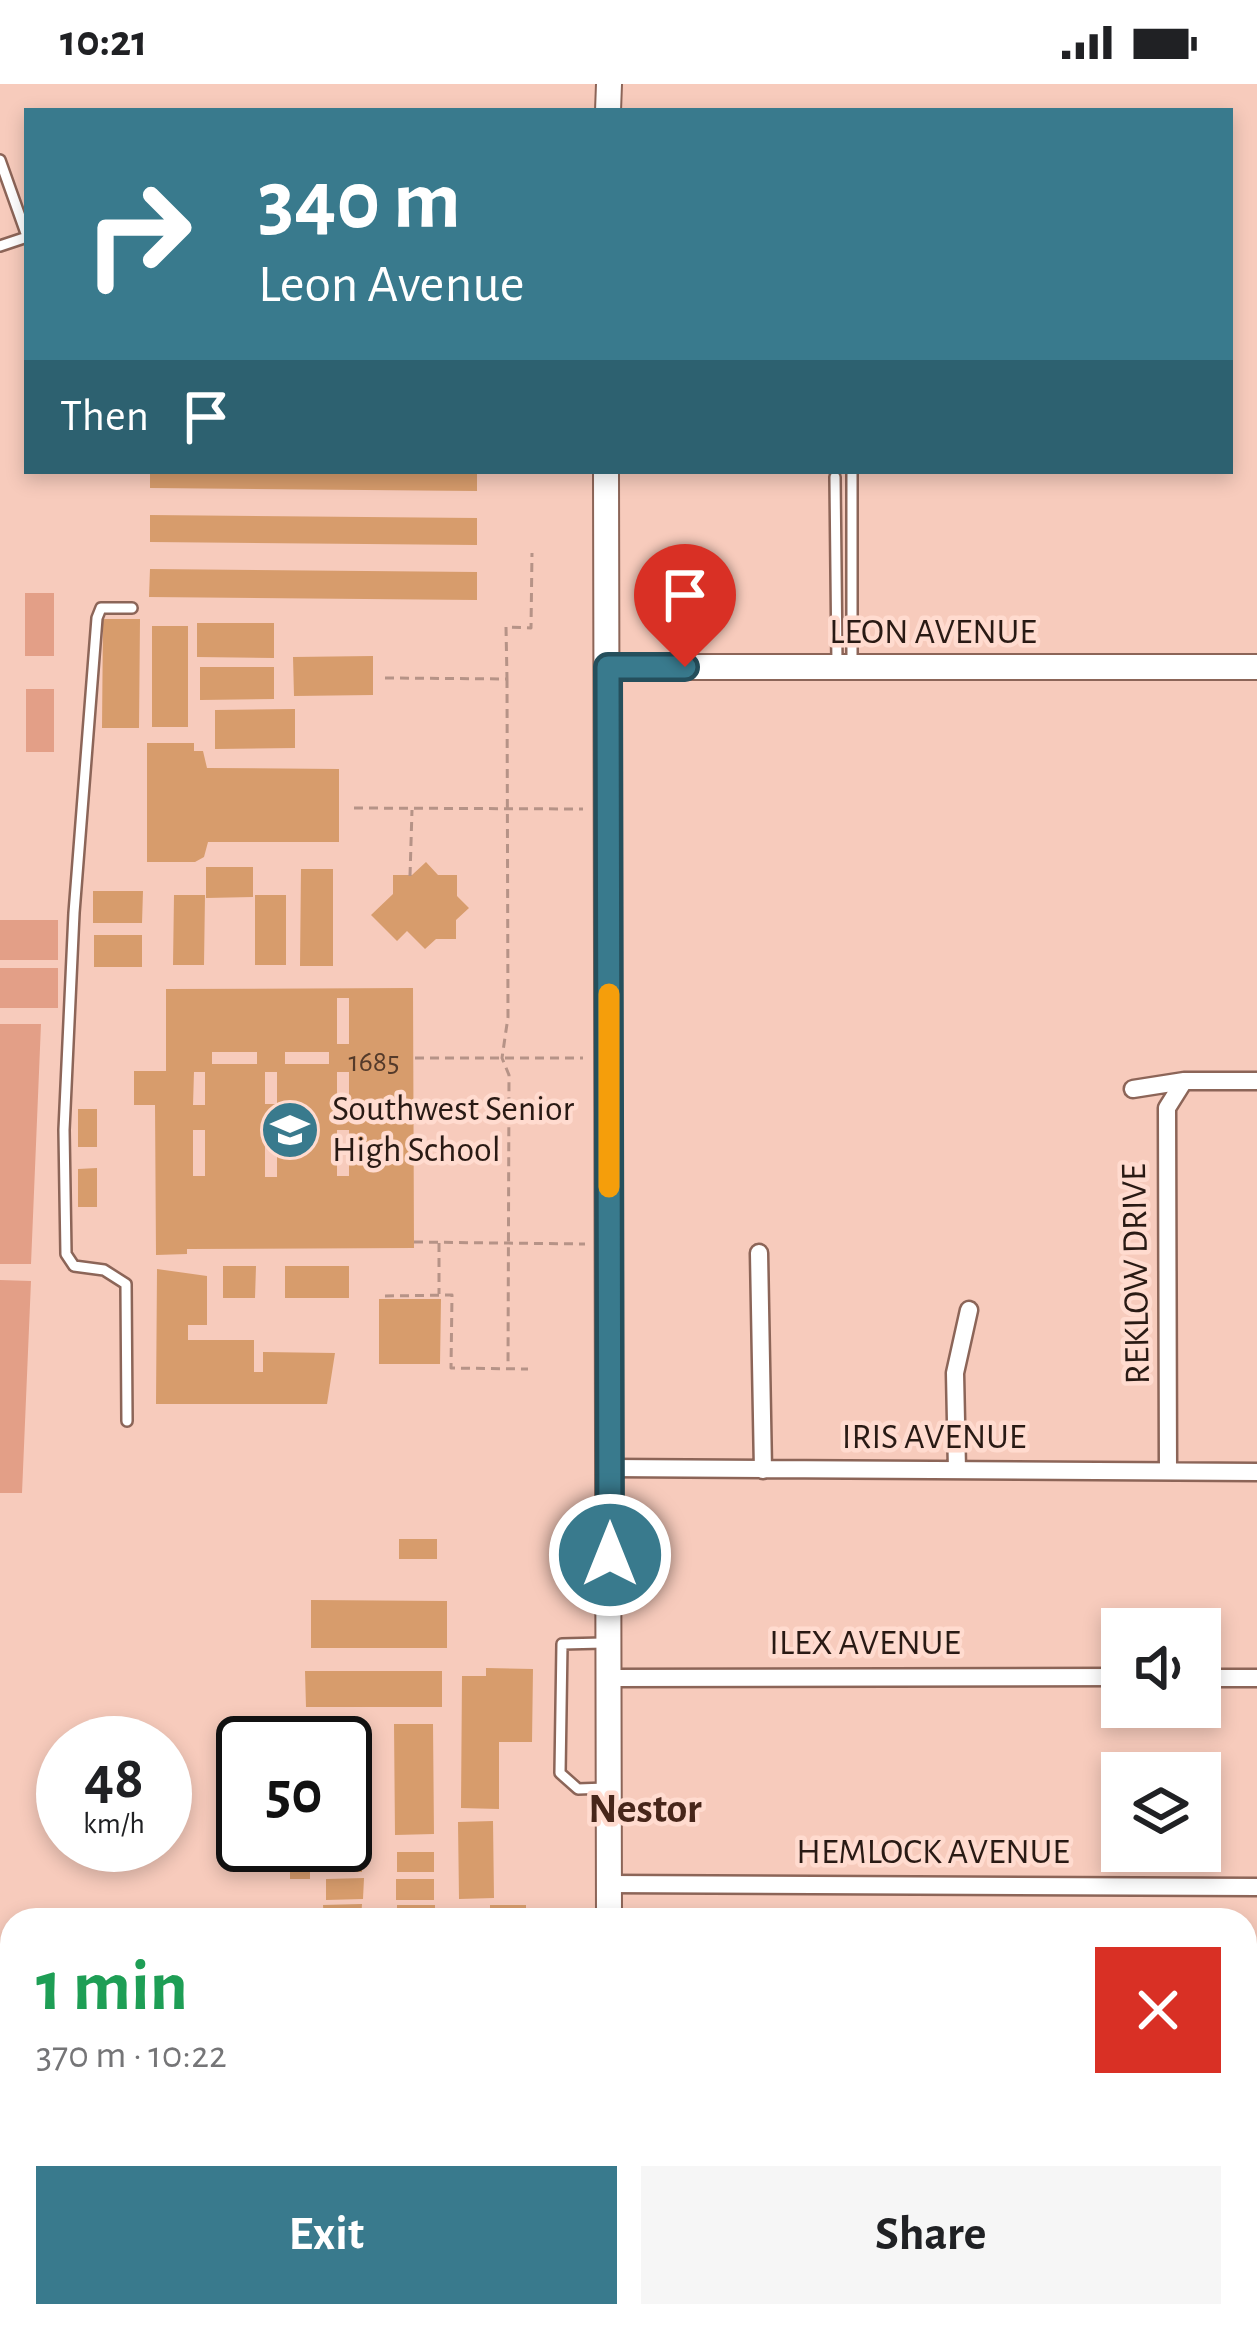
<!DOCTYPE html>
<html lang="en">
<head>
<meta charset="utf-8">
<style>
  body { margin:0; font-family:"Alegreya Sans",sans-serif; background:#f6f6f6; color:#202124; height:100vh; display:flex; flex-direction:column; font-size:45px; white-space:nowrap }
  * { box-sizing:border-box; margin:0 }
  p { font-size:39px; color:#757577 }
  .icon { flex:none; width:66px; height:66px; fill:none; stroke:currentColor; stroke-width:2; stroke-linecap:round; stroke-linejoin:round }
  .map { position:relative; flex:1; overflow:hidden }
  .panel { position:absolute; left:0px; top:1824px; width:1257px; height:420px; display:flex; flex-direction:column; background:#fff; border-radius:36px 36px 0 0; box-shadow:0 6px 18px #0003 }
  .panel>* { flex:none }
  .guide { position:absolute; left:24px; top:24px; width:1209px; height:366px; border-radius:0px; box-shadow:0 6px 18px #0003; background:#397a8d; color:#fff; overflow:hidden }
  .fabs { position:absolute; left:1101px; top:1524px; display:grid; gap:24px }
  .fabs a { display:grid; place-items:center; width:120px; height:120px; border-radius:0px; background:#fff; box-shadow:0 6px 18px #0003; font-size:60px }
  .speed { position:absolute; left:36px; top:1632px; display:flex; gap:24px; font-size:60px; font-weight:700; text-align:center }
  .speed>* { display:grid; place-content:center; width:156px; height:156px; border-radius:50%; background:#fff; box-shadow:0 6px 18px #0003; line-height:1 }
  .speed small { font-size:30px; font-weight:400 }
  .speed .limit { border:6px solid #111; border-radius:18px; background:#fff; color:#111 }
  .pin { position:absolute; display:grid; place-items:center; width:102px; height:102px; color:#fff; margin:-123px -51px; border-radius:50% 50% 50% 0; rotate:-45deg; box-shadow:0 0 12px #0007 }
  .pin .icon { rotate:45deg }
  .me { position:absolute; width:132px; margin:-66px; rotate:0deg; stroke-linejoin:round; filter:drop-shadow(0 0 9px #0008) }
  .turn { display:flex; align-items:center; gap:42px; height:252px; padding:0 36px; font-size:54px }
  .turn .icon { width:156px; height:156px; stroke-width:2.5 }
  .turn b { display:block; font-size:84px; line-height:102px }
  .then { display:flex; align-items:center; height:114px; padding:0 36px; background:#0003; gap:24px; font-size:45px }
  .round { display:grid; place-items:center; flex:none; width:126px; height:126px; border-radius:0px; background:#f6f6f6 }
  .summary { display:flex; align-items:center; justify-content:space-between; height:204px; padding:0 36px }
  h1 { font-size:72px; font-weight:700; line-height:90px; color:#1e9e55 }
  .button { display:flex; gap:24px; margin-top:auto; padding:24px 36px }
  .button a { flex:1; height:138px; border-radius:0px; background:#397a8d; color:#fff; font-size:48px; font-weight:700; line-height:138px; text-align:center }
  .button a+a { background:#f6f6f6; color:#202124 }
  .status { display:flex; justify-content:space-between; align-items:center; height:84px; padding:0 60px; background:#fff; direction:ltr }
  .status svg { height:33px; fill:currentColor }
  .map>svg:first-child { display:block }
  .green { fill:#e39f87 }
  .building { fill:#d79c6c; fill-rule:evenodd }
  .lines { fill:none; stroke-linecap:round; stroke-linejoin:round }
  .lane-casing { stroke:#8c6558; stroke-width:14 }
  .street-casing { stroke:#8c6558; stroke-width:21 }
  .secondary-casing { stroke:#8c6558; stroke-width:28 }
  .path { stroke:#b69387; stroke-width:3; stroke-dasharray:9 6; stroke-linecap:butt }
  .lane { stroke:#fff; stroke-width:9 }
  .street { stroke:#fff; stroke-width:16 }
  .secondary { stroke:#fff; stroke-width:24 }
  .route-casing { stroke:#254f5c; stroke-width:30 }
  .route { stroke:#397a8d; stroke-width:21 }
  .slow { stroke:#f59e0b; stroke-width:21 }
  .labels { text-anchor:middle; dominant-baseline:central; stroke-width:9; stroke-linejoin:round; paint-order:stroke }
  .number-label { font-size:30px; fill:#543a2a }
  .street-label { font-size:36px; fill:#291a14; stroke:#ffdbcf }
  .poi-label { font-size:36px; fill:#291a14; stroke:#ffdbcf; text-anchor:start }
  .quarter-label { font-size:42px; font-weight:bold; fill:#47261a; stroke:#ffdbcf }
</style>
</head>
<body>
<div class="status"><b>10:21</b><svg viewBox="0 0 49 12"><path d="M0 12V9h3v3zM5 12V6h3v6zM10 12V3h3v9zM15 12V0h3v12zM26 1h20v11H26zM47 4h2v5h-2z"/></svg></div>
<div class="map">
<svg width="1257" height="2244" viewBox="0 0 1257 2244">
  <rect width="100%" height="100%" fill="#f7cbbc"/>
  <path class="green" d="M25,509H54V572H25Z
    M26,605H54V668H26Z
    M0,836H58V876H0Z
    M0,884H58V924H0Z
    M0,940H41L31,1180H0Z
    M0,1196L31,1197L22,1409H0Z"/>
  <path class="building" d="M150,387H477V407L150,404Z
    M150,431L477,434V461L150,458Z
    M150,485L477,488V516L149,513Z
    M103,535H140L139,644H102Z
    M197,539H274V574L197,573Z
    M152,542H188V643H152Z
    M373,572V611L294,612L293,573Z
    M200,583H274V615L200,616Z
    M295,625V664L215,665V626Z
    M147,659H194V667H203L207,684L339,685V758H208L204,773L195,778H147Z
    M426,778L438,791H457V812L469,824L456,836V855H436L425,865L407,847L397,857L371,831L393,810V791H412Z
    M206,783H253V813L206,814Z
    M301,785H333V882H300Z
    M93,807H143L142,839H93Z
    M174,811H205L204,881H173Z
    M255,811H286V881H255Z
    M94,851H142V883H94Z
    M413,904L414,1164L187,1165V1170L156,1171L155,1021H134V987H166V905ZM337,914H349V960H337ZM212,968H257V980H212ZM285,968H329V980H285ZM194,988H205V1021H193ZM265,988H277V1020H265ZM337,988H349V1021L337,1020ZM193,1046H205V1092H193ZM337,1046H349V1092H337ZM265,1047H277V1093H265Z
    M78,1025H97V1063H78Z
    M97,1084V1123H78V1085Z
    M223,1182H256L255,1214H223Z
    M285,1182H349V1214H285Z
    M157,1185L207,1192V1241H188V1256H254V1288H263V1268L335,1269L327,1320H156Z
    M379,1215H441L440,1280H379Z
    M399,1455H437V1475H399Z
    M311,1516L447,1517V1564H311Z
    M486,1584L533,1585L532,1658H499V1725L461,1724L462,1592H486Z
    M305,1587H442V1623H306Z
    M325,1639H362L363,1753L345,1754V1659H325Z
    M394,1640H433L434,1750L395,1751Z
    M273,1644H306V1659H273Z
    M493,1737L494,1814L459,1815L458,1738Z
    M325,1767H363L362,1788H325Z
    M290,1768H310V1795H290Z
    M397,1768H434V1788H397Z
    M364,1794L363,1815L326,1816V1795Z
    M396,1795H434V1816H396Z
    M362,1820L361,1836H324L323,1821Z
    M397,1821H435V1836H397Z
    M490,1821H526V1836H490Z"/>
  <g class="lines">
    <g class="lane-casing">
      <path id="lane" d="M0,76L27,152
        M0,162L27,153
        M835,393L837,579
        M852,580V387
        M127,1337L126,1200L104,1186L74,1182L66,1170L64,1046L74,829L97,534L101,524H132
        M603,1559L562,1560L560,1689L578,1705L606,1704
        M400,2232V2244"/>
    </g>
    <g class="street-casing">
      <path id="street" d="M1133,1005L1184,997H1257
        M759,1169L763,1386
        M611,1384L1257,1388
        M957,1386L955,1289L969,1226
        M1168,1387L1167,1024L1184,997
        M608,1594L1122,1593
        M1200,1594H1257
        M608,1800L1257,1803
        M1245,2011H1257
        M1245,2225H1257"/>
    </g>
    <g class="secondary-casing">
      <path id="secondary" d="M608,27L609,0
        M606,387L609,1836
        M608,583H1257
        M612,2232V2244"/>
    </g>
    <path class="path" d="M385,594L507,595L506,543L531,544L532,469
      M507,595L508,933L502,974L509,991L508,1285
      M354,724L583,725
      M410,792L412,726
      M415,974H583
      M414,1158L585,1160
      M439,1159V1210
      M385,1212L452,1211L451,1284L528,1285"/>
    <use href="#lane" class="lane"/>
    <use href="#street" class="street"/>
    <use href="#secondary" class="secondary"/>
  </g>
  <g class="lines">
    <g class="route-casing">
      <path id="route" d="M610,1471L608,583H685"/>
    </g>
    <use href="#route" class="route"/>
    <path class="slow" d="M609,910V1103"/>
  </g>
  <defs>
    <g id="school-disc" transform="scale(3)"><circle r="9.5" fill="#397a8d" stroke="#ffdbcf"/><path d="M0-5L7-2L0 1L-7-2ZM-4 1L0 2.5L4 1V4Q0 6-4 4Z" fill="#fff"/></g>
  </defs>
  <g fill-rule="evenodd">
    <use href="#school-disc" x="290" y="1046"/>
  </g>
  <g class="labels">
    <g class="number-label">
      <text x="374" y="978">1685</text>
    </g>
    <g class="street-label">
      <text x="933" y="548">LEON AVENUE</text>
      <text transform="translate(1136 1190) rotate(-91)">REKLOW DRIVE</text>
      <text x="934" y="1353">IRIS AVENUE</text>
      <text x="865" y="1559">ILEX AVENUE</text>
      <text x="933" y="1768">HEMLOCK AVENUE</text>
    </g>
    <g class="poi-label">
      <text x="332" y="1025">Southwest Senior<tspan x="332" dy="41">High School</tspan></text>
    </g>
    <g class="quarter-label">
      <text x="645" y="1725">Nestor</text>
    </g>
  </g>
</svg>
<div class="fabs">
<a><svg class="icon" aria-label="sound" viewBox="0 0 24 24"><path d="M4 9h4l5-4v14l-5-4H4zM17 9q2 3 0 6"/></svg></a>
<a><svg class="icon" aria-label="layers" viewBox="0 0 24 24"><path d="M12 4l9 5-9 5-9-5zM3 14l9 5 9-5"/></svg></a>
</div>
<div class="speed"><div>48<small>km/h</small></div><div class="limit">50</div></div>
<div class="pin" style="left:685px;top:583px;background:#d93025"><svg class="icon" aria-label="arrive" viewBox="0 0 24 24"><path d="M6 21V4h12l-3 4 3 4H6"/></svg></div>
<svg class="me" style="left:610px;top:1471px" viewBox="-20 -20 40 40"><circle r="17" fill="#397a8d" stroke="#fff" stroke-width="3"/><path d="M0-11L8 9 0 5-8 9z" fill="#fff"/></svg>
<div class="guide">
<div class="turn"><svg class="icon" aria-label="right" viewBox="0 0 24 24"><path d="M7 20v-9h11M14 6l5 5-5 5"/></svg><div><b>340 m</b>Leon Avenue</div></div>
<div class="then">Then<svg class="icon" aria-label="arrive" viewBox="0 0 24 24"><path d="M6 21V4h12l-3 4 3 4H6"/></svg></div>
</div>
<section class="panel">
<div class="summary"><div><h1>1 min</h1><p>370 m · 10:22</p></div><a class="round" style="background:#d93025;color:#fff"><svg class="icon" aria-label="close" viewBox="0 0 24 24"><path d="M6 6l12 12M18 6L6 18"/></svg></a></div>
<div class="button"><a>Exit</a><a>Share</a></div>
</section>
</div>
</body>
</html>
